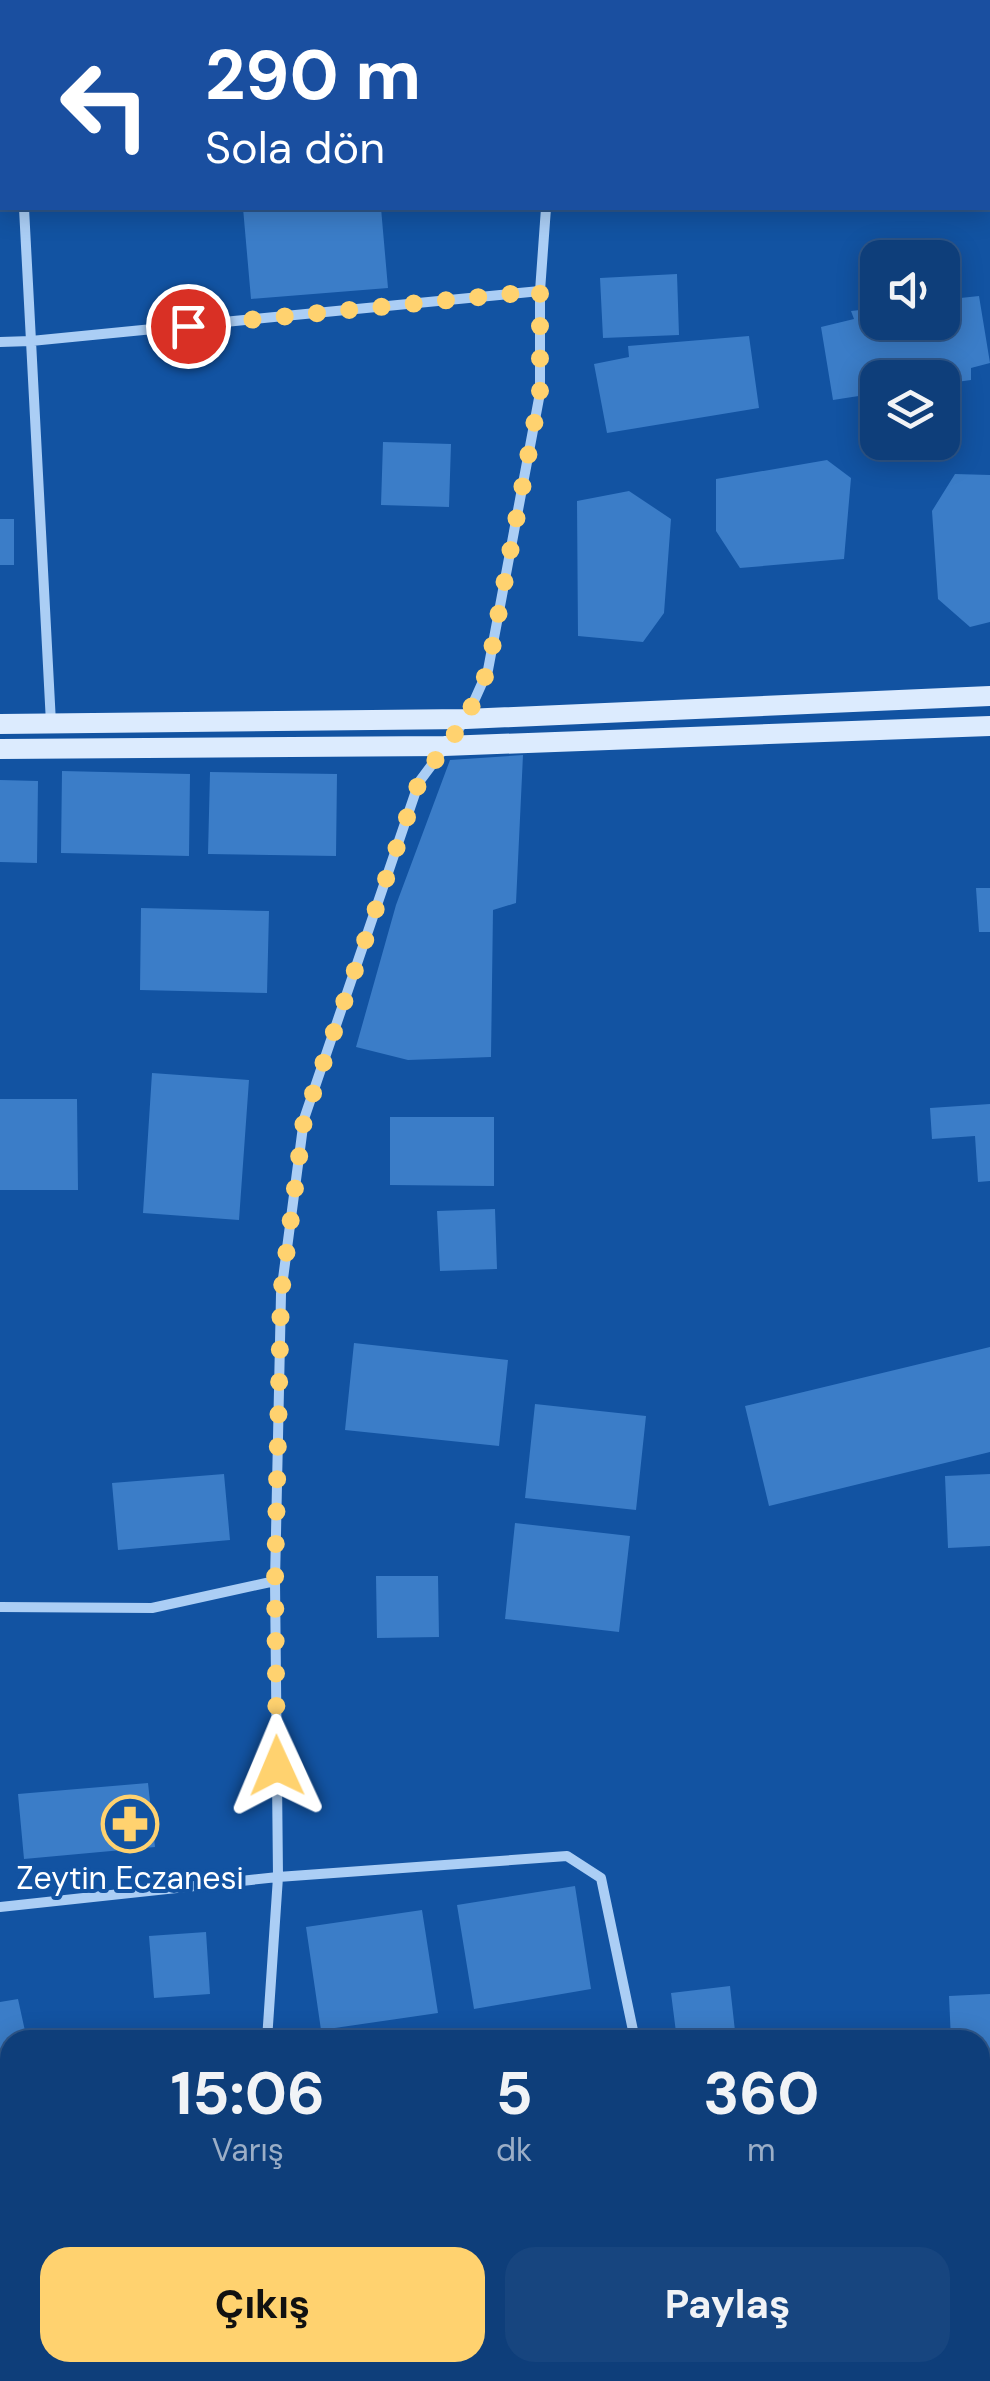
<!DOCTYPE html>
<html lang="tr">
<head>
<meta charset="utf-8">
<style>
  body { margin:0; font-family:"DM Sans",sans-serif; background:#17457f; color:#f1f3f6; height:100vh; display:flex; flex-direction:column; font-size:38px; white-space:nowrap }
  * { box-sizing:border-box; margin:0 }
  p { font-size:32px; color:#9baec7 }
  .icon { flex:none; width:55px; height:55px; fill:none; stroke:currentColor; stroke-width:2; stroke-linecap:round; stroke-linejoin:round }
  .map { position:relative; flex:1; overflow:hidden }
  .side { position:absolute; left:0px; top:2030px; width:990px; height:352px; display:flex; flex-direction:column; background:#0e3e7a; border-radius:30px 30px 0 0; box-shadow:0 5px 25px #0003,0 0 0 2px #2e578b }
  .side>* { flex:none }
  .top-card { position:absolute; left:0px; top:0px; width:990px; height:210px; box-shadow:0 5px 25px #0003,0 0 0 2px #2e578b; background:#1a4fa0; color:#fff; overflow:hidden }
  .buttons { position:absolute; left:860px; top:240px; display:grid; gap:20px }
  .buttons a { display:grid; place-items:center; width:100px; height:100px; border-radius:20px; background:#0e3e7a; box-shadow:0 5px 25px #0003,0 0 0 2px #2e578b; font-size:50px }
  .pin { position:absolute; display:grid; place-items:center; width:85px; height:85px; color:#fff; margin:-42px; border:5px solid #fff; border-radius:50%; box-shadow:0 2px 10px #0007 }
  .me { position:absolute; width:110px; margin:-55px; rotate:359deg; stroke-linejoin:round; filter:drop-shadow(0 0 8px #0008) }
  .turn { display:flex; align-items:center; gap:35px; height:210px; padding:0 40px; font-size:45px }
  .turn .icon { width:130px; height:130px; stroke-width:2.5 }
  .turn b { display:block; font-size:70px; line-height:85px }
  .eta { display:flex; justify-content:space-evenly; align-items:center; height:170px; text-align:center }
  .eta b { font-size:60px; font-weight:700; line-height:70px }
  .cta { display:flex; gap:20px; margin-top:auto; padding:20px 40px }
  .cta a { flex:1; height:115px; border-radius:30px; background:#ffd26f; color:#111; font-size:40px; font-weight:700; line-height:115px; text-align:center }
  .cta a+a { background:#17457f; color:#f1f3f6 }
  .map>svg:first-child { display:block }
  .building { fill:#3b7dc8 }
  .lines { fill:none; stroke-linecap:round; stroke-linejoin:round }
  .street { stroke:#abcef5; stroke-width:10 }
  .secondary { stroke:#dcebfe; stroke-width:20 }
  .route { stroke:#ffd26f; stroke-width:18; stroke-dasharray:0 32.4 }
  .labels { text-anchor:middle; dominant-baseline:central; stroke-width:8; stroke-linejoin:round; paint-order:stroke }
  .poi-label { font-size:32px; fill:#fff; stroke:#1253a2 }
</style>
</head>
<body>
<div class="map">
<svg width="990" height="2381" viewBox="0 0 990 2381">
  <rect width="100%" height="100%" fill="#1253a2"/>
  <path class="building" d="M243,208H381L388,288L251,299Z
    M677,274L679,335L603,338L600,278Z
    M979,296L990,363L971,368V380L942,384V378H878V393L833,400L821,327L854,319L851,311L878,308V322H942V300Z
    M749,336L759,408L607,433L594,364L629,357L628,346Z
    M383,442L451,444L449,507L381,505Z
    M827,460L851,478L844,559L740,568L716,531V479Z
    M955,474L990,475V622L970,627L938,599L932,511Z
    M629,491L671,519L664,613L643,642L578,636L577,501Z
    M0,519H14V565H0Z
    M523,755L516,903L493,910L491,1057L408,1060L356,1047L396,905L450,760Z
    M62,771L190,774L189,856L61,853Z
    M210,772L337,774L336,856L208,854Z
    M0,780L38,781L37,863L0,862Z
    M976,888H990V932H979Z
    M141,908L269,911L267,993L140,990Z
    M152,1073L249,1080L239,1220L143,1213Z
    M0,1099H77L78,1190H0Z
    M990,1104V1181L978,1182L975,1136L932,1139L930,1108Z
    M390,1117H494V1186L390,1185Z
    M495,1209L497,1269L440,1271L437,1211Z
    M354,1343L508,1360L499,1446L345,1430Z
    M990,1347V1452L769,1506L745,1406Z
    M535,1404L646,1416L636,1510L525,1498Z
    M224,1474L230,1540L118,1550L112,1483Z
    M990,1474V1546L948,1548L945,1476Z
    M515,1523L630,1536L619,1632L505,1619Z
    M376,1576H438L439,1637L377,1638Z
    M148,1783L155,1847L24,1859L18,1794Z
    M575,1886L591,1989L474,2009L457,1905Z
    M422,1910L438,2013L321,2030L306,1927Z
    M206,1932L210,1994L154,1998L149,1936Z
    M730,1986L736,2040H677L671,1993Z
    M990,1994V2053L980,2054V2040H951L949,1996Z
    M18,1999L27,2040H10V2111L0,2113V2002Z
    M980,2107H990V2241L980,2242Z
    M10,2238V2317L0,2319V2240Z
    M980,2294H990V2367H980Z
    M10,2337V2372H62L63,2381H0V2339Z"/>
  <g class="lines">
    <path class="street" d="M11,0L12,2
      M556,2V0
      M0,342L31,341L24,208
      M51,723L31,341L540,291
      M0,1607L152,1608L275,1581
      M0,1907L278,1877L567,1856L601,1878L635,2040
      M267,2040L278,1877L275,1581L281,1294L304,1119L419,782L466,719L488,670L540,393V291L546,208
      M276,2372L277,2381
      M680,2372L681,2381"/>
    <path class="secondary" d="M0,724L466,719L990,696
      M0,749L444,746L990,726"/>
  </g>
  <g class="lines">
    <path class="route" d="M188,326L540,291V393L488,670L466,719L419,782L304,1120L281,1294L275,1581L277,1766"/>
  </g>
  <defs>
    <g id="pharmacy-ring" transform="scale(2.875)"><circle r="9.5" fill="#1253a2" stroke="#ffd26f" stroke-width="1.5"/><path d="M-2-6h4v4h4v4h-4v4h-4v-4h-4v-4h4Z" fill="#ffd26f"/></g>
  </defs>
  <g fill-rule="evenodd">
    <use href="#pharmacy-ring" x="130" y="1824"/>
  </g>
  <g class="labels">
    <g class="poi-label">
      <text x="130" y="1878">Zeytin Eczanesi</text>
    </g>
  </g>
</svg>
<div class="buttons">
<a><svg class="icon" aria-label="sound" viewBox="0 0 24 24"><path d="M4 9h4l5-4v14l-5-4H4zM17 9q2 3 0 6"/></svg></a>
<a><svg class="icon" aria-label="layers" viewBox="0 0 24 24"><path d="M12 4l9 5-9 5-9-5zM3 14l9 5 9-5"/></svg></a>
</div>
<div class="pin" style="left:188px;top:326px;background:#d93025"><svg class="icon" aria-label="arrive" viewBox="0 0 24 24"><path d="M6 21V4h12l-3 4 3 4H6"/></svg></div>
<svg class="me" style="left:277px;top:1766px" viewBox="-20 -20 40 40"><path d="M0-17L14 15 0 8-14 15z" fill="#ffd26f" stroke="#fff" stroke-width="4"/></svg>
<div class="top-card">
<div class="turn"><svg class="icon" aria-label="left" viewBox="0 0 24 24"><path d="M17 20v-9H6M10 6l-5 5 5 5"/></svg><div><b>290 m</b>Sola dön</div></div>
</div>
<section class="side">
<div class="eta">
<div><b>15:06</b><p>Varış</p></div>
<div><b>5</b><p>dk</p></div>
<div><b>360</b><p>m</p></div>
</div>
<div class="cta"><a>Çıkış</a><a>Paylaş</a></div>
</section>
</div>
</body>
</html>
